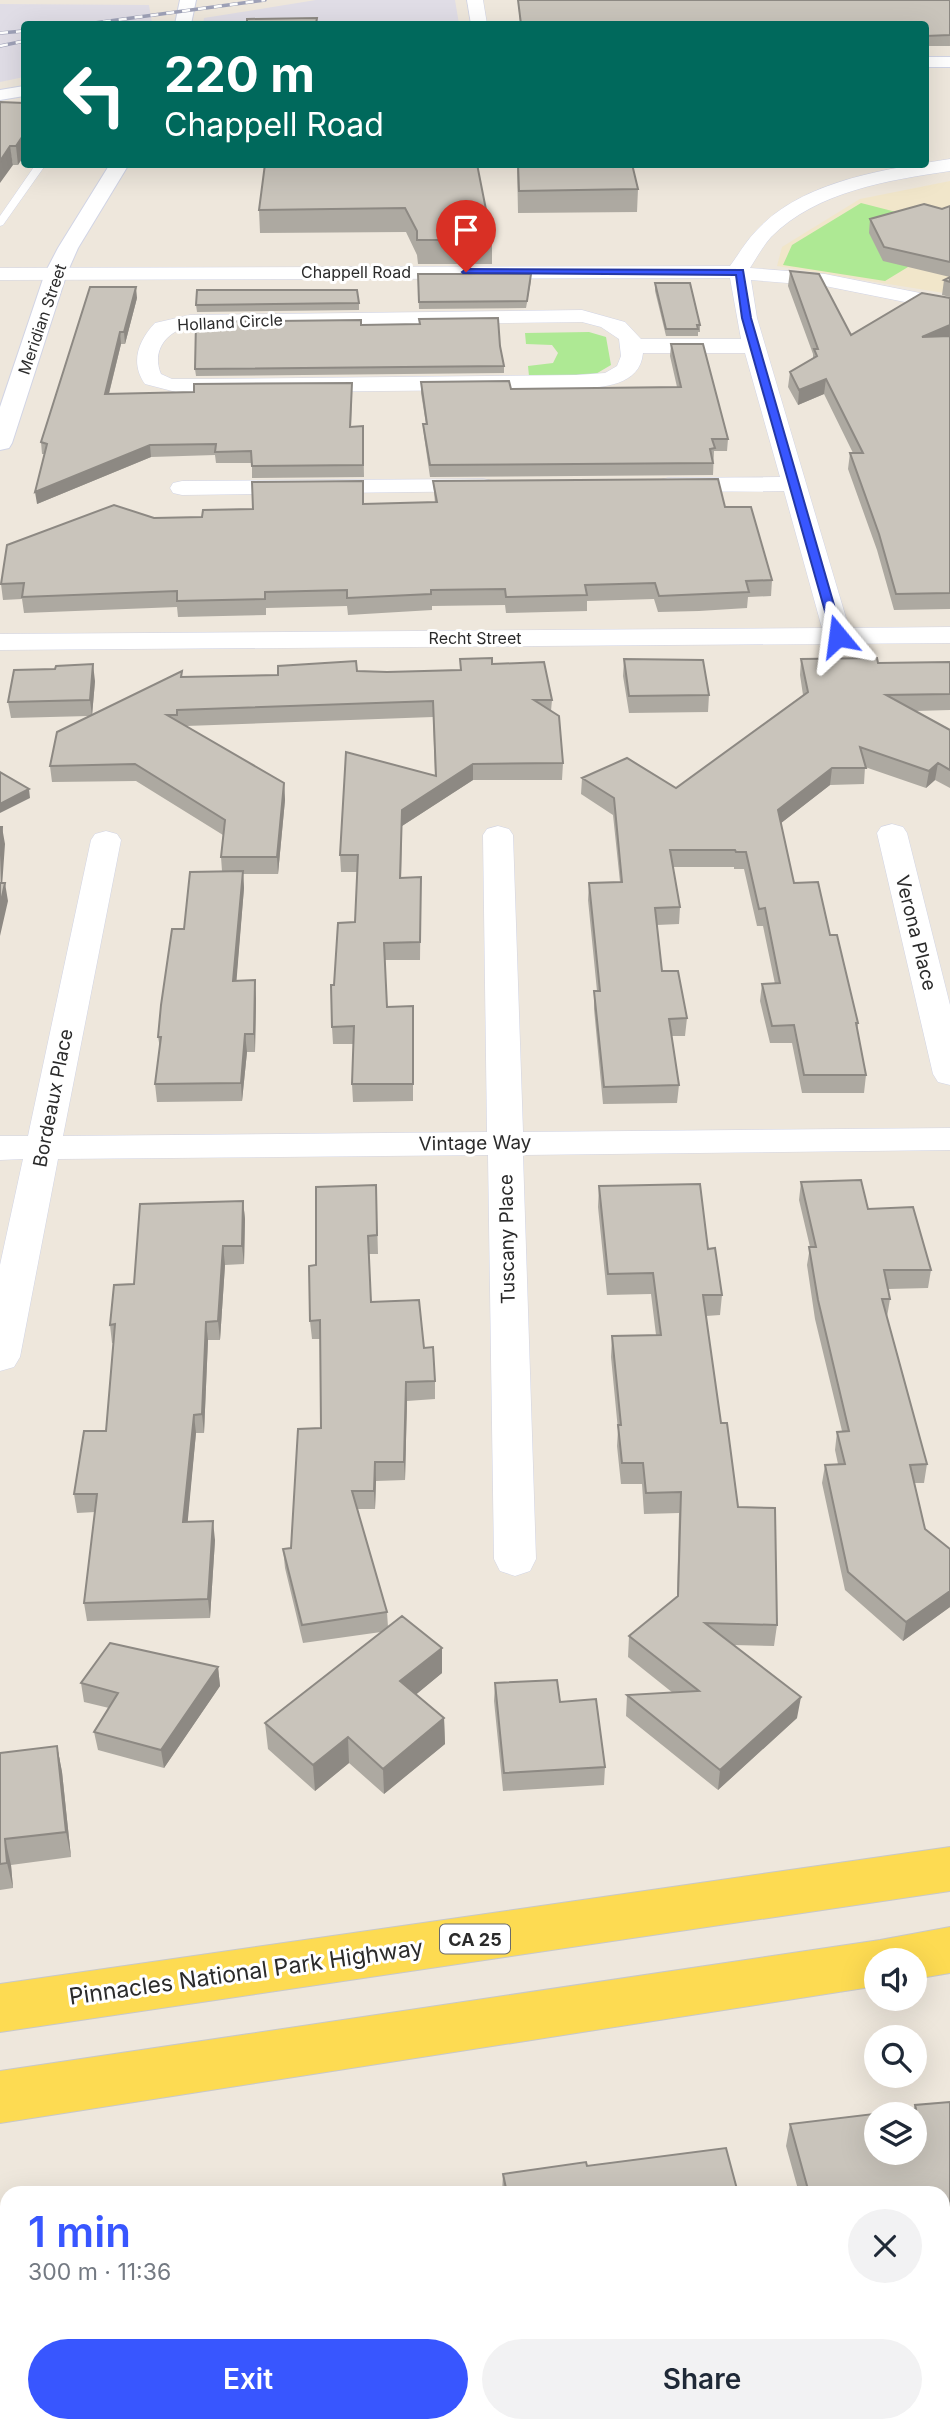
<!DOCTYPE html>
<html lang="en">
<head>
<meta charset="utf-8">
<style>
  body { margin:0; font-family:Inter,sans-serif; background:#f2f2f3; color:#1f2937; height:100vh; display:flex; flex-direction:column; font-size:26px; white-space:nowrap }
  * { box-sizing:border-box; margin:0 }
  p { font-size:23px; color:#747a83 }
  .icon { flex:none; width:38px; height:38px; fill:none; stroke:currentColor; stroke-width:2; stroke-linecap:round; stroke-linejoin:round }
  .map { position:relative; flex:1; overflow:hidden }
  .sheet { position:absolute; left:0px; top:2186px; width:950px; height:247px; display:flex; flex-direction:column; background:#fff; border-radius:21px 21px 0 0; box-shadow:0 7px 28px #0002 }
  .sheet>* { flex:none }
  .banner { position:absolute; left:21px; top:21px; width:908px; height:147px; border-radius:7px; box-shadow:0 7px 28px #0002; background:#00695c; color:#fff; overflow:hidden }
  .controls { position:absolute; left:864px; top:1948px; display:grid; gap:14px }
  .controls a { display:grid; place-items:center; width:63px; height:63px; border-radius:50%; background:#fff; box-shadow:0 7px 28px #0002; font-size:35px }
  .pin { position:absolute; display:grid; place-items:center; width:60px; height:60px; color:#fff; margin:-72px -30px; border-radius:50% 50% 50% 0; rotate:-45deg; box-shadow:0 0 7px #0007 }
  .pin .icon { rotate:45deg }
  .me { position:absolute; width:77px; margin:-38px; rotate:344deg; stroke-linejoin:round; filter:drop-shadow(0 0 5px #0008) }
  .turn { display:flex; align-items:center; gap:24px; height:147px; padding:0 28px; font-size:32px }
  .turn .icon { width:91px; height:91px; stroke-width:2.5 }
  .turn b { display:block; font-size:49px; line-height:60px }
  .round { display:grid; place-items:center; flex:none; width:74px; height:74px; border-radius:37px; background:#f2f2f3 }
  .overview { display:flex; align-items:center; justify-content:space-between; height:119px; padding:0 28px }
  h1 { font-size:42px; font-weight:600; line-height:52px; color:#3856ff }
  .primary-button { display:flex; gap:14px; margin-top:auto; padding:14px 28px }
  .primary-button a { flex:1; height:80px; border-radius:42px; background:#3856ff; color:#fff; font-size:28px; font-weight:600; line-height:80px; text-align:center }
  .primary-button a+a { background:#f2f2f3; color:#1f2937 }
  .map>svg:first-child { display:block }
  .industrial { fill:#e0dde6 }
  .education { fill:#f1e6ca }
  .green { fill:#aee994 }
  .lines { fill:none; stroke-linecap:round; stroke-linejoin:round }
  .service-casing { stroke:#d1d4e5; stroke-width:1 }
  .minor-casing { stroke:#d1d4e5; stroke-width:1 }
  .tertiary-casing { stroke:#d1d4e5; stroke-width:2 }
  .primary-casing { stroke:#c8c8c8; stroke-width:2 }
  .service { fill:#fff; fill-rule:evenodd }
  .minor { fill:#fff; fill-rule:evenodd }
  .tertiary { fill:#fff; fill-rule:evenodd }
  .primary { fill:#fddb52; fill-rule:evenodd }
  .rail-casing { stroke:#9ea1b7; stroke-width:3.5 }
  .rail { stroke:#fff; stroke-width:2.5; stroke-dasharray:8; stroke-linecap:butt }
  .wall { fill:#ada9a1 }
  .shaded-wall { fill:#8d8983 }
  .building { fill:#c9c4bb; stroke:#8d8983; stroke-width:2; fill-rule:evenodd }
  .route { fill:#3856ff; stroke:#2438a6; stroke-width:2 }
  .labels { text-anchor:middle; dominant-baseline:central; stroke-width:6; stroke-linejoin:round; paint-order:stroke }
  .far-street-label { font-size:16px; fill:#2b2b2b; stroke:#fff }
  .shield { fill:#fff; stroke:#6b6b6b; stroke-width:2 }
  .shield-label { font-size:18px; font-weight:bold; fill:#2b2b2b }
  .street-label { font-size:19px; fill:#2b2b2b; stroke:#fff }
  .near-street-label { font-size:23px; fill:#2b2b2b; stroke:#fff }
</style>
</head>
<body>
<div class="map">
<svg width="950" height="2432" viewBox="0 0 950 2432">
  <rect width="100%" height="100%" fill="#eee7dc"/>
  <path class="industrial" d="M316,0H455L459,24H203L204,18Z
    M0,4L149,5L152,23L24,24V77L0,82Z"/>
  <path class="education" d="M950,181V294L777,266L782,247L860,199Z"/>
  <path class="green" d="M861,203L900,213L908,267L885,281L783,265L792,245Z
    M589,332L606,337L611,365L594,375L529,376L528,366L553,363L558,353L552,345L526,344L525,333Z"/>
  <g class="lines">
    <g class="service-casing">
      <path id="service" d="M102,164L44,167L3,225L0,226V216L36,164Z"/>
    </g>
    <g class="minor-casing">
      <path id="minor" d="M467,0H483L487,24H471Z
        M950,159V171C889,180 817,191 771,237C763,246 757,257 750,268L825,274L950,299V311L825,286L751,280L757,318L849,628L950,627V643L0,650V634L822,628L784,491L668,492L659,490L656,485L659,480L668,478L780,477L745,353H643C640,386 603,387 576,389L180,393L145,384C130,363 138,341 155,323L190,315L582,310L625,322L641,339H741L730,278L0,280V268L730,266C739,254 746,241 756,231C802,180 888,169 950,159ZM582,322L601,327L619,339L621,356L617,366L605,373L576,375L209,379H172L161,374C151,351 167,330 190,327Z
        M484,479L493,481L496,486L493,491L182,495L173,493L170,488L173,483L182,481Z
        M892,824L903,827L907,833L950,1005V1085L938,1082L933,1074L877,833L881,827Z
        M498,826L509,829L513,835L523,1132L950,1128V1150L523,1155L536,1559L530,1571L515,1576L500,1571L494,1559L488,1155L58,1159L20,1357L14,1367L0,1371V1265L23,1159L0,1160V1136H28L91,840L95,834L106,831L117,834L121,840L63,1136L487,1132L483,835L487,829Z
        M950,2359V2417H943V2360Z
        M664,2426H757L754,2432H661Z"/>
    </g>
    <g class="tertiary-casing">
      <path id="tertiary" d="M180,0H196L191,24H175Z
        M926,57H950V67H926Z
        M24,86V96L0,100V90Z
        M110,164H129L78,248L67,273L12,443L9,448L0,450V407L45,273L58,248Z"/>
    </g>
    <g class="primary-casing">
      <path id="primary" d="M950,1847V1891L0,2032V1984Z
        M950,1927V1973L915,1979V1960H877V1986L0,2123V2071L880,1940Z"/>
    </g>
    <use href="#service" class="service"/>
    <use href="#minor" class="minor"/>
    <use href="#tertiary" class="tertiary"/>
    <use href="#primary" class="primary"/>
    <g class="rail-casing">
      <path id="rail" d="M87,24L265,0
        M0,33L24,31
        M0,46L24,41"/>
    </g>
    <use href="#rail" class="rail"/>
  </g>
  <path class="wall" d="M518,0H950V46H926V24H520Z
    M0,102L24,103L18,165H13Z
    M477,164L492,240V264H418L417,255L406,232L260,233L259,210Z
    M517,164H632L638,189L637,212L518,213Z
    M950,206V277L883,261L869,233L870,219L942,209Z
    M790,271L851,335L950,298V609L894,610L877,550L848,469L850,453H853L824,394L798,405L788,387L790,372L813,358V354L788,286Z
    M418,274L531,281L526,308L419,309Z
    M950,277V297L942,295L944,280Z
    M655,283L700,325V332H698V336H666L655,291Z
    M137,298L125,344H121L109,394H352L351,427L363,426L364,477L252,478V463H216L215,455L151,457L37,504L45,454H42L41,442Z
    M359,303V310L197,312L196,305Z
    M361,325L500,346L504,366V373L196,376L195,369Z
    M671,344L728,439L727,451H714L713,475L430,477L424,436L423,424H426L421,393V382L511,389L677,387L670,356Z
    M433,481L725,507L772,580L771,596L748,597L747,608L699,611L658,612L654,599L587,601V611L506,613L505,605L432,606V610L348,615L347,606L266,608V615L178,617L177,607L24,613L22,599L3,600L1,584L154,518L202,517L253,509L363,504L435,503Z
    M460,659L492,664L552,700L551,711L563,763L562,780H473L402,826L401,878L421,877L420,960H385L387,1007L413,1006V1101L353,1102L352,1084L354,1044H333L332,1027L334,985L355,922L357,872H341L340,855L435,776L433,717L186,726L284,783L285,800L278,874H243L244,888L236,981L256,998L255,1052H247L242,1101L157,1102L155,1084L160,1048L158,1037L184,929L222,871L221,857L223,835L136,781L52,782L50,766L89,716L11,718L8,702L95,681L92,715L182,671V677H216L278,675L357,671L387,672L460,670Z
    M624,659L709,695L708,712L629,713L623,676Z
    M801,659L878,663L950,662V710L915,711L950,730V788L935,780L926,788L865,767L864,784L830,785L781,823L794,883L830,935L858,1023L857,1030L866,1075L864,1093H802L792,1043H770L760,1001L762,984H775L763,926H757L744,869H734V867H673L680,907L679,924L657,925L662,971L687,1018L685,1036H672L679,1085L677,1103L603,1104L594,1009V991H597L588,900L589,883L620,882L613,815L581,794L582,778L676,788L803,695L800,675Z
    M801,1182L868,1209L931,1270L928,1288L888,1289L890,1299L887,1317L927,1464L924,1483H914L925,1529L950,1549V1607L903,1641L845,1590L822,1483L825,1465L838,1464L835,1450L837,1432L842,1431L815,1319L807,1265L810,1247L799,1200Z
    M376,1185L378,1254H369L371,1302L424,1348L435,1381V1399L407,1401L405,1480L376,1481L375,1509H357L387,1612L388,1627L442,1648V1673L416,1694L444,1718L445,1744L384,1794L349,1763L315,1791L268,1749L265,1723L381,1632L303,1643L285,1568L283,1549L291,1548L321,1428L320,1339H312L310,1321L316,1265Z
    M599,1186L708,1249L722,1295L720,1315L706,1316L721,1423L738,1507L777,1625L774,1646L733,1645L797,1718L718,1790L626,1716L627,1695L673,1693L628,1657L629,1636L677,1597L679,1513L644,1514L642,1484H621L617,1446L618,1430L611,1357L612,1336L656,1335L651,1294L607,1295L598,1207Z
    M243,1201L245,1219L244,1264L225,1265L220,1340H208L204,1433H196L187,1522L215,1540L210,1618L87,1621L84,1603L95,1512L77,1513L74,1494L106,1431L114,1343H112L110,1325Z
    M218,1667L220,1686L164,1768L98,1750L94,1732L109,1708L84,1702L81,1683Z
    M495,1683L560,1702L605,1767L604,1785L503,1791L494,1701Z
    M57,1746L62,1772L71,1857L11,1865L13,1888L0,1890V1753Z
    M950,2102V2283L943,2284V2193H799L786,2146L790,2124L914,2109L915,2105Z
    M587,2166L738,2193H502L503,2174Z
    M7,2264V2426H64L0,2432V2265Z"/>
  <path class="shaded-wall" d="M24,134V156L18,165L16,146Z
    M10,146L13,165L0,183V161Z
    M136,287L137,298L125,344L124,332Z
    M950,325V338L922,337Z
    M120,332L121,344L106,405L105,394Z
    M826,379L824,394L798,405L799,390Z
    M150,445L151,457L37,504L35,492Z
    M93,664L95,681L92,716L90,700Z
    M938,763L935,780L926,788L929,771Z
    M473,764V780L402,826L401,895L402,810Z
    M832,768L830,785L776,827L778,810Z
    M284,783L285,800L278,874L277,857Z
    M29,789L30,798L0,813V804Z
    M2,827L5,844L1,901L0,855Z
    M243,871L244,888L235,999L233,981Z
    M5,883L8,901L0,936V906Z
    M255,980L256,998L255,1052L254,1034Z
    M245,1034L247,1052L242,1101L241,1083Z
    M243,1201L245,1219L244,1264L242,1246Z
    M223,1246L225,1265L220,1340L218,1321Z
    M206,1322L208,1340L204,1433L202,1414Z
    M406,1382L407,1401L405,1480L404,1462Z
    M194,1415L196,1433L186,1540L183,1522Z
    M375,1462L376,1481L375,1509L374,1491Z
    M213,1521L215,1540L210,1618L208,1599Z
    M950,1591V1607L903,1641L906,1622Z
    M442,1648V1673L401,1707L400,1681Z
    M218,1667L220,1686L164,1768L161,1750Z
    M801,1697L797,1718L718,1790L720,1770Z
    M444,1718L445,1744L384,1794L383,1769Z
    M348,1737L349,1763L315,1791L313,1765Z
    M57,1746L62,1772L71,1857L66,1832Z
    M5,1839L11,1865L13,1888L7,1863Z"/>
  <path class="building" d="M518,0H950V35L926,36V24H521Z
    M317,18L316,24H247V19Z
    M0,102L24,103V134L16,146H10L0,161Z
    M265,164H477L492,240H417V231L405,208L259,210Z
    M518,164H632L638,189L519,191Z
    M924,204L942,209L950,206V262L884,247L870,219Z
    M790,271L819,274L851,335L922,293L950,298V325L922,337L950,336V593L896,594L879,534L850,453H863L826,379L799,390L790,372L817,356L814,349H818Z
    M418,274H531L527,301L419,302Z
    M950,277V282L944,280Z
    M655,283H690L700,325H697L698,329H666Z
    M90,287H136L124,332H120L105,394L194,392V384L352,383L350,427L363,426V465L252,466L251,451L215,452L216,444L150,445L35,492L47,444L41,442Z
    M197,290H357L359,303L196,305Z
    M498,318L500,346L504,366L195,369L196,322L361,320V325L420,324L419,319Z
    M671,344H703L728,439H712L715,448L710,449L713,463L430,465L423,424H427L421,382L509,381L511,389L681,387Z
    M718,479L725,507H751L772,580L746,581L749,592L659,596L655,583L585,585L587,595L506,597L505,589L431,590V594L347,598V590L265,592V599L177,601V591L22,597L24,583L1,584L7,545L114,505L154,518L202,517L203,510L253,509L252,482L363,481V504L437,502L433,481Z
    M492,658V664L544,662L552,700H534L559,716L563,763L473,764L402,810L400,878L421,877L420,942L384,943L387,1007L413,1006V1084H352L354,1026L332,1027L331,985H334L338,923L355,922L358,855H340L346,752L436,776L433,701L177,710V715H167L284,783L277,857H221L225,820L135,764L50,766L57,732L182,671L181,677L278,675V666L356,661L357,671L387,672L461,670L460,659Z
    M877,658L878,663L950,662V694L886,695L950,730V770L938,763L929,771L860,747L866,768H832L778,810L794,883L818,882L830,935H837L858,1023H856L866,1075H804L794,1025L772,1026L762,984L780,983L765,908L759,909L746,852H736L735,850H670L680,907L655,908L662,971H678L687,1018L669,1019L679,1085L604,1087L594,991H600L589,883L622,882L614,798L582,778L627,758L676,788L808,692L801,659Z
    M624,659L703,660L709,695L629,696Z
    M93,664L90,700L8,702L14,670L55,669L56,666Z
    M0,772L29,789L0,804Z
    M0,827H2L0,855Z
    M243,871L233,981L255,980L254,1034H245L241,1083L155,1084L161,1037H158L161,1005L172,929H184L190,872Z
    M0,883H5L0,906Z
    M861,1180L868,1209L913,1207L931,1270H884L890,1299H882L927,1464L910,1465L925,1529L950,1549V1591L906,1622L848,1572L825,1465L845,1464L837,1432L849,1431L818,1300L809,1247H816L801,1182Z
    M700,1184L708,1249L715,1248L722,1295H703L721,1423H727L738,1507L775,1508L777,1625L705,1623L801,1697L720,1770L627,1695L699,1691L629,1636L678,1596L681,1492L646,1493L643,1463H622L618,1425H621L612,1336L661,1335L653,1273L608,1274L599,1186Z
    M376,1185L377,1235L368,1236L371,1302L419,1300L424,1348L433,1347L435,1381L406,1382L404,1462H375L374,1491H352L387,1612L302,1625L283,1549L291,1548L298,1429L321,1428L320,1320L310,1321L309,1266L316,1265V1187Z
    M243,1201L242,1246H223L218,1321L206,1322L202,1414L194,1415L183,1522L213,1521L208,1599L84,1603L97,1494H74L84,1431H106L115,1324L110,1325L114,1285L134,1284L140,1204Z
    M402,1616L442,1648L400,1681L444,1718L383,1769L348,1737L313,1765L265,1723Z
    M110,1643L218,1667L161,1750L94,1732L118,1693L81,1683Z
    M557,1680L560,1702L596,1699L605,1767L504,1773L495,1683Z
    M57,1746L66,1832L5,1839L7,1863L0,1864V1753Z
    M950,2102V2262L943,2263V2193H809L790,2124L916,2109L915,2105ZM877,2114H915V2152H877Z
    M726,2148L738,2193H507L503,2174L586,2162L587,2166Z
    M7,2264V2410L0,2411V2265Z"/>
  <path class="route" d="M466,269L743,270L751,318L843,636L842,638L832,636L742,318L736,275L463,273L462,272Z"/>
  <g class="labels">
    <g class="far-street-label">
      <text x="356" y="272">Chappell Road</text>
      <text transform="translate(42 319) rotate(-71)">Meridian Street</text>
      <text transform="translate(230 322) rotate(-3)">Holland Circle</text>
      <text x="475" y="638">Recht Street</text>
    </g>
    <rect class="shield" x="440" y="1924.5" width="70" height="29" rx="5"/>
    <g class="shield-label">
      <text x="475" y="1939">CA 25</text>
    </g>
    <g class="street-label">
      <text transform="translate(916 933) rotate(76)">Verona Place</text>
      <text transform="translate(53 1098) rotate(-79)">Bordeaux Place</text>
      <text transform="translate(475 1143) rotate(-1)">Vintage Way</text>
      <text transform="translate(507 1239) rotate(-91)">Tuscany Place</text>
    </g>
    <g class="near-street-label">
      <text transform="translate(246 1972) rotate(-8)">Pinnacles National Park Highway</text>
    </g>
  </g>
</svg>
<div class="controls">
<a><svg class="icon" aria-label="sound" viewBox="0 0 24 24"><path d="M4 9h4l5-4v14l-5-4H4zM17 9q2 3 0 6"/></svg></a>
<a><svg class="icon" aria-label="search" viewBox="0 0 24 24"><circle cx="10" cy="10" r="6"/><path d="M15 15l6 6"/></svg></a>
<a><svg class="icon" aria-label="layers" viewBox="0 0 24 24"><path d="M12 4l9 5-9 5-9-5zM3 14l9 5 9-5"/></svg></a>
</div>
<div class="pin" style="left:466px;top:272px;background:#d93025"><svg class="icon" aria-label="arrive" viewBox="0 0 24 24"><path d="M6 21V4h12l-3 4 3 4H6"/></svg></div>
<svg class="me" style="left:838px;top:636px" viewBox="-20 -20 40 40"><path d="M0-17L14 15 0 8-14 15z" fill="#3856ff" stroke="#fff" stroke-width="4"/></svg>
<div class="banner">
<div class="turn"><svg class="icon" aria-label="left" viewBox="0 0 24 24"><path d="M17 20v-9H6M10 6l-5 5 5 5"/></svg><div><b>220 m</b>Chappell Road</div></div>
</div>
<section class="sheet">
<div class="overview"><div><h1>1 min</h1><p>300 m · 11:36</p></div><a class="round"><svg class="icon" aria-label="close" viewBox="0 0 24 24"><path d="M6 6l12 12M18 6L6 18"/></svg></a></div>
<div class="primary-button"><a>Exit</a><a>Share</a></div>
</section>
</div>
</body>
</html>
